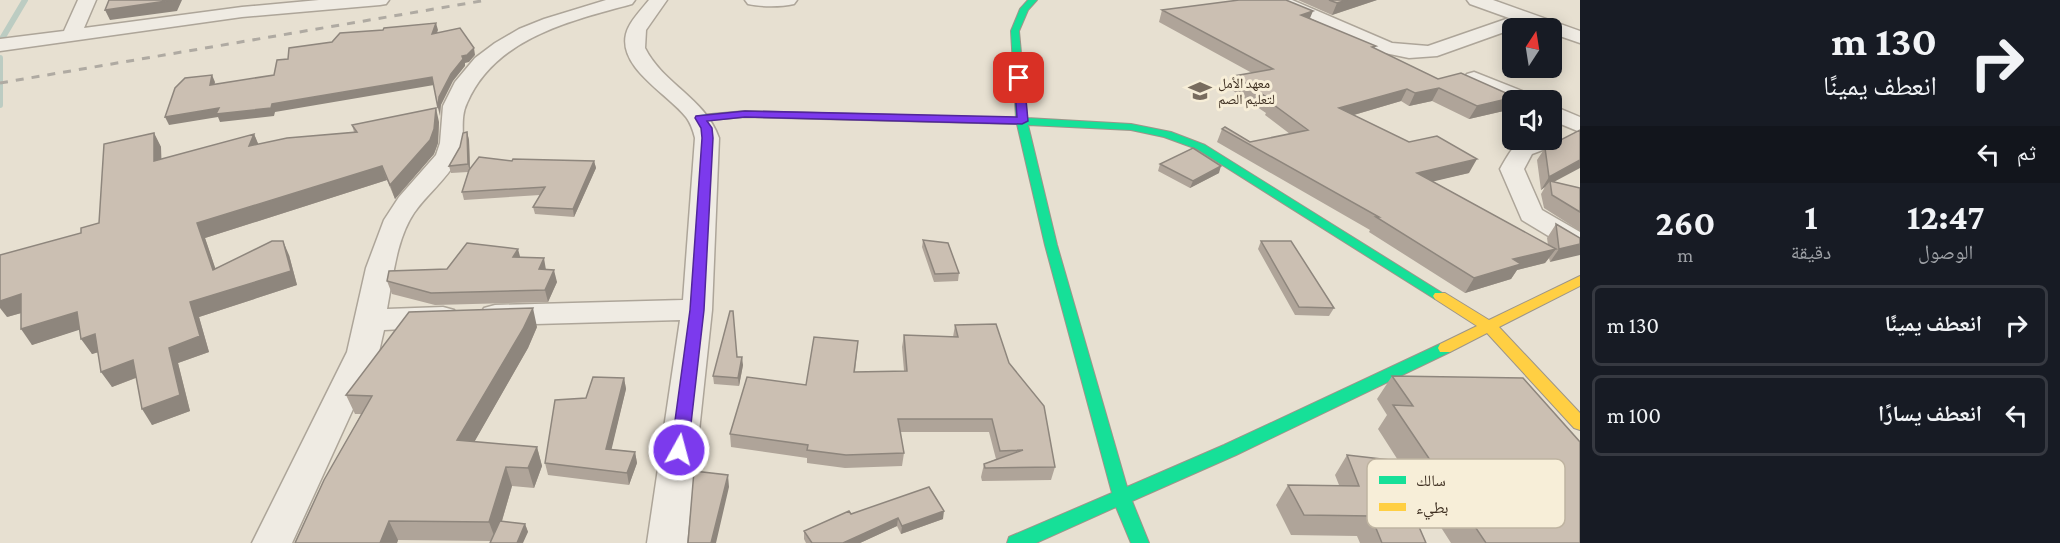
<!DOCTYPE html>
<html lang="ar">
<head>
<meta charset="utf-8">
<style>
  body { margin:0; font-family:"Crimson Pro","Noto Naskh Arabic",serif; background:#242831; color:#f1f3f6; direction:rtl; height:100vh; display:flex; flex-direction:column; font-size:22px; white-space:nowrap }
  * { box-sizing:border-box; margin:0 }
  p { font-size:20px; color:#9ea1a6 }
  .icon { flex:none; width:33px; height:33px; fill:none; stroke:currentColor; stroke-width:2; stroke-linecap:round; stroke-linejoin:round }
  .map { position:relative; flex:1; overflow:hidden; direction:ltr }
  .panel { display:flex; flex-direction:column; background:#171b24; width:480px }
  .panel>* { flex:none }
  .hud { background:#171b24; color:#f1f3f6; overflow:hidden }
  .needle { width:39px; rotate:12deg }
  .fabs { position:absolute; left:1502px; top:18px; display:grid; gap:12px }
  .fabs a { display:grid; place-items:center; width:60px; height:60px; border-radius:9px; background:#171b24; box-shadow:0 3px 15px #0003; font-size:30px }
  .pin { position:absolute; display:grid; place-items:center; width:51px; height:51px; color:#fff; margin:-26px; border-radius:12px; box-shadow:0 3px 9px #0006 }
  .me { position:absolute; width:66px; margin:-33px; rotate:7deg; stroke-linejoin:round; filter:drop-shadow(0 0 4px #0008) }
  .turn { display:flex; align-items:center; gap:21px; height:126px; padding:0 24px; font-size:27px }
  .turn .icon { width:78px; height:78px; stroke-width:2.5 }
  .turn b { display:block; font-size:42px; line-height:51px }
  .then { display:flex; align-items:center; height:57px; padding:0 24px; background:#0003; gap:12px; font-size:22px }
  .eta { display:flex; justify-content:space-evenly; align-items:center; height:102px; text-align:center }
  .eta b { font-size:36px; font-weight:700; line-height:42px }
  ul { padding:0; list-style:none }
  li { display:flex; align-items:center; gap:18px; height:81px; margin:0 12px 9px; padding:0 12px; border:3px solid #363941; border-radius:9px }
  li div { flex:1 }
  li b { display:block; font-size:22px }
  li em { font-style:normal }
  main { display:flex; flex:1; min-height:0 }
  .map>svg:first-child { display:block }
  .lines { fill:none; stroke-linecap:round; stroke-linejoin:round }
  .stream { stroke:#bcccc2; stroke-width:6 }
  .street-casing { stroke:#ada599; stroke-width:3 }
  .fast-casing { stroke:#9c958a; stroke-width:2 }
  .slow-casing { stroke:#9c958a; stroke-width:2 }
  .street { fill:#efebe3; fill-rule:evenodd }
  .fast { fill:#16e098; fill-rule:evenodd }
  .slow { fill:#ffcf43; fill-rule:evenodd }
  .rail { stroke:#afaaa2; stroke-width:3; stroke-dasharray:8 8; stroke-linecap:butt }
  .wall { fill:#afa499 }
  .shaded-wall { fill:#8e867d }
  .building { fill:#cbbfb2; stroke:#8e867d; stroke-width:1.5 }
  .route { fill:#7c3aed; stroke:#51269a; stroke-width:1.5 }
  .labels { text-anchor:middle; dominant-baseline:central; stroke-width:6; stroke-linejoin:round; paint-order:stroke }
  .far-poi-label { font-size:14px; fill:#3d2e20; stroke:#f7eed8; text-anchor:start }
  .key { fill:#f7eed8; stroke:#bfb4a1; stroke-width:1.5 }
  .key-label { font-size:16px; fill:#3d2e20 }
</style>
</head>
<body>
<main>
<section class="panel">
<div class="hud">
<div class="turn"><svg class="icon" aria-label="right" viewBox="0 0 24 24"><path d="M7 20v-9h11M14 6l5 5-5 5"/></svg><div><b>130 m</b>انعطف يمينًا</div></div>
<div class="then">ثم<svg class="icon" aria-label="left" viewBox="0 0 24 24"><path d="M17 20v-9H6M10 6l-5 5 5 5"/></svg></div>
</div>
<div class="eta">
<div><b>12:47</b><p>الوصول</p></div>
<div><b>1</b><p>دقيقة</p></div>
<div><b>260</b><p>m</p></div>
</div>
<ul>
<li><svg class="icon" aria-label="right" viewBox="0 0 24 24"><path d="M7 20v-9h11M14 6l5 5-5 5"/></svg><div><b>انعطف يمينًا</b></div><em>130 m</em></li>
<li><svg class="icon" aria-label="left" viewBox="0 0 24 24"><path d="M17 20v-9H6M10 6l-5 5 5 5"/></svg><div><b>انعطف يسارًا</b></div><em>100 m</em></li>
</ul>
</section>
<div class="map">
<svg width="1580" height="543" viewBox="0 0 1580 543">
  <rect width="100%" height="100%" fill="#e7e0d1"/>
  <g class="lines">
    <path class="stream" d="M0,42L25,0
      M0,58V105"/>
    <g class="street-casing">
      <path id="street" d="M78,0H96L84,28L242,7L319,0H389L386,4L380,5L242,17L0,51V39L64,31Z
        M606,0H635L632,4C570,21 495,38 467,103C458,121 468,141 457,160C446,180 427,194 414,213C396,240 393,278 387,309L443,307L454,310L458,317L454,324L443,327L384,330L379,352L292,543H252L347,352L366,268L384,220L399,197L436,155L440,143L443,106L455,82L475,58L495,43L519,29L544,19Z
        M649,0H667L646,30L645,48C663,84 705,98 719,138L712,310L687,543H647L680,320L495,325L484,322L480,315L484,308L495,305L683,300L695,138C693,130 691,124 686,117C668,94 618,68 626,34C629,22 641,10 649,0Z
        M745,0H797L794,4C781,7 761,7 748,4Z
        M1268,0H1292L1392,43L1428,46L1509,18L1470,4L1467,0H1493L1580,31V43L1551,33V28H1539L1527,24L1437,56L1409,58L1380,52L1271,4Z
        M1474,72L1532,95L1535,100H1512V103L1467,82L1464,78L1467,74Z
        M1551,105L1580,117V132L1551,120Z
        M1551,134L1556,135L1560,140L1556,145L1532,154L1524,169L1542,210L1580,232V251L1570,249L1522,220L1500,169C1517,139 1517,140 1551,140Z"/>
    </g>
    <g class="fast-casing">
      <path id="fast" d="M1028,0H1037L1028,10L1019,31L1027,118L1131,124L1171,132L1205,145L1447,296L1445,299H1435L1197,149L1164,137L1131,130L1028,125L1057,245L1127,487L1224,445L1440,344H1450L1452,348L1450,352L1236,455L1132,501L1149,543H1131L1116,507L1036,543H1007L1009,537L1112,493L1045,245L1017,124L745,117L700,121L695,118L700,115L745,111L1016,118L1011,31L1020,9Z"/>
    </g>
    <g class="slow-casing">
      <path id="slow" d="M1580,276V286L1499,327L1580,413V430L1574,428L1487,333L1450,352H1440L1438,348L1440,344L1477,326L1435,299L1433,296L1435,293H1445L1489,320Z"/>
    </g>
    <use href="#street" class="street"/>
    <use href="#fast" class="fast"/>
    <use href="#slow" class="slow"/>
    <path class="rail" d="M0,83L487,0"/>
  </g>
  <path class="wall" d="M1298,0H1377L1332,15Z
    M1162,10L1310,18L1438,79L1515,97L1513,100H1512L1508,110L1469,119L1432,101L1409,106L1401,101L1354,115L1469,173L1432,181L1548,245L1547,238L1556,224L1578,238L1550,262L1549,258L1545,263L1517,270L1511,279L1465,293L1369,232L1370,230L1217,142L1222,129L1250,142L1290,134L1265,115L1266,113L1229,88L1234,76L1252,73L1159,22Z
    M439,122L438,143L434,154L395,199L387,180L205,238L215,268L289,255L297,285L199,317L209,352L178,363L190,411L152,425L136,378L112,387L98,352L92,354L80,329L32,345L21,313L7,317L81,233L99,223L154,133L161,147V160L254,134L258,144L354,132L352,125Z
    M467,132L469,140L470,168L512,161H594L596,168L574,217L535,214L533,207L540,195L464,200L462,192L468,172L451,173L449,166L460,147Z
    M1545,148L1555,182L1580,188V231L1544,208L1541,194L1545,187L1541,190L1537,160Z
    M1160,164L1219,173L1190,188L1158,171Z
    M923,240L959,273L958,281L934,282L922,247Z
    M1261,241L1334,308L1329,316L1295,315L1258,249Z
    M520,257L546,269L557,282L548,302L435,305L392,294L387,281L447,269Z
    M955,325L1009,363L1055,467L1051,480L982,481L981,477L984,464L996,459L989,432H900L904,453L902,466L845,468L807,463V458L731,447L730,434L806,385L858,341L855,372L904,371L902,347L904,335L953,337Z
    M537,327L528,348L474,442L537,447L542,466L534,488L512,486L502,521L525,524L528,532L491,541L398,540L397,543H295L361,414H355L346,395Z
    M737,357L743,365L739,386L714,384L713,376Z
    M1392,376L1580,543H1451L1378,429L1387,415L1377,399Z
    M624,378L626,389L611,449L635,452L637,463L629,485L548,475L545,463L586,398Z
    M1347,455L1426,543H1360L1357,536L1291,535L1276,505L1288,485H1339L1335,475Z
    M851,514L943,519L901,534L897,526L860,543H806L804,539V531Z"/>
  <path class="shaded-wall" d="M173,0H182L177,11L110,20L105,10Z
    M1347,0H1377L1332,15L1337,3Z
    M1313,11L1308,23L1301,15Z
    M436,23L438,30L434,41L432,34Z
    M474,48L475,55L469,62L465,63V66L453,81L441,105L440,116L438,108L439,97L451,74L462,56Z
    M212,75L215,82L213,93L210,85Z
    M432,77L434,85L275,112L274,116L220,122L218,117L169,125L165,117L219,108L272,104Z
    M1439,88L1432,101L1409,106L1415,93Z
    M1407,89L1401,101L1333,121L1339,108Z
    M1515,97L1513,100H1512V103L1508,110L1469,119L1477,106Z
    M436,108L439,122L438,143L434,154L395,199L390,185Z
    M467,132L469,140L470,172L468,164Z
    M154,133L161,147L162,175L154,161Z
    M254,134L260,148L249,146Z
    M1477,159L1469,173L1410,187L1417,173Z
    M1580,160V168L1550,184V181L1545,187L1541,190L1549,177Z
    M594,161L596,168L574,217L573,209Z
    M382,166L387,180L205,238L221,285L213,270L197,223Z
    M1221,166L1219,173L1190,188L1193,181Z
    M283,241L289,255L297,285L199,317L209,352L178,363L190,411L152,425L142,409L169,348L190,302Z
    M1580,244V255L1550,262L1559,249Z
    M518,249L521,260L513,257Z
    M1556,249L1545,263L1517,270L1511,279L1465,293L1474,278L1513,259Z
    M544,258L546,270L539,269Z
    M554,270L557,282L548,302L545,290Z
    M21,294L32,310L7,317L0,308V301Z
    M533,308L537,327L528,348L464,460L457,440Z
    M77,312L88,327L32,345L21,329Z
    M95,334L106,350L92,354L81,339Z
    M742,357L743,365L739,386L738,378Z
    M133,360L143,375L112,387L101,372Z
    M624,378L626,389L609,460L606,449Z
    M537,447L542,466L534,488L528,468Z
    M635,452L637,463L629,485L627,473Z
    M506,467L512,486L496,541L489,522Z
    M728,475L729,487L716,543H711Z
    M944,511L943,519L901,534L902,526Z
    M898,518L897,526L860,543H843Z
    M389,521L398,540L397,543H380Z
    M525,524L528,532L523,543H517Z"/>
  <path class="building" d="M109,0H173L105,10Z
    M1239,0H1286L1313,11L1301,15L1376,46L1372,47L1438,79L1461,73L1515,97L1477,106L1439,88L1415,93L1407,89L1339,108L1409,142L1437,136L1477,159L1417,173L1556,249L1513,259L1521,264L1474,278L1376,217H1379L1222,129L1225,127L1250,142L1308,130L1270,102H1274L1234,76L1273,69L1162,10Z
    M1329,0H1347L1337,3Z
    M436,23L432,34L460,28L474,48L467,55L462,56L463,59L451,74L439,97L438,108L432,77L272,104L271,108L216,114L219,108L165,117L175,88L185,78L212,75L210,85L274,75L277,60L288,59L289,48L332,42L340,33L383,30L384,28Z
    M436,108L434,129L430,140L390,185L382,166L197,223L213,270L272,241H283L291,271L190,302L200,336L169,348L180,395L142,409L133,360L101,372L95,334L81,339L77,312L21,329V294L0,301V255L81,233V228L99,223L104,144L154,133V161L254,134L249,146L287,138L357,132L352,125Z
    M1580,130V160L1549,177L1545,148Z
    M467,132L468,164L449,166L460,147L463,133Z
    M1193,148L1221,166L1193,181L1160,164Z
    M479,157L512,161L513,159L594,161L573,209L533,207L545,187L462,192L469,170Z
    M1550,181L1580,188V212L1552,195Z
    M1556,224L1580,238V244L1559,249Z
    M923,240L948,243L959,273L935,274Z
    M1261,241H1291L1334,308L1299,307Z
    M467,243L518,249L513,257L544,258L539,269L554,270L545,290L431,293L387,281L389,271L447,269Z
    M533,308L523,329L457,440L537,447L528,468L506,467L489,522L389,521L380,543H295L324,480L372,396L346,395L409,312Z
    M730,311H733L737,357H742L738,378L713,376Z
    M996,324L1009,363L1044,406L1055,467L985,468L984,464L1023,450L1000,451L992,419H898L904,453L846,455L807,450L808,445L730,434L747,377L806,385L814,337L858,341L854,372L907,371L904,335L958,337L955,325Z
    M1392,376L1523,378L1580,442V543H1486L1393,405L1413,406Z
    M593,377L624,378L606,449L635,452L627,473L545,463L555,400L586,398Z
    M1347,455L1390,460L1426,543H1382L1371,516L1304,515L1288,485L1359,486Z
    M694,471L728,475L711,543H688Z
    M929,487L944,511L902,526L898,518L843,543H812L804,531L849,511L851,514Z
    M500,521L525,524L517,543H490Z"/>
  <path class="route" d="M1019,75L1024,78L1028,121L1022,124L745,117L707,121L712,128L713,138L704,310L688,450L685,454L679,456L673,454L671,450L690,310L702,138L701,128L695,118L696,116L745,111L1017,117L1014,78Z"/>
  <defs>
    <g id="school-bare" transform="scale(1.8)"><path d="M0-5L7-2L0 1L-7-2ZM-4 1L0 2.5L4 1V4Q0 6-4 4Z" fill="#786c5e" stroke="#f7eed8" stroke-width="2.5" paint-order="stroke"/></g>
  </defs>
  <g fill-rule="evenodd">
    <use href="#school-bare" x="1200" y="91"/>
  </g>
  <g class="labels">
    <g class="far-poi-label">
      <text x="1218" y="83">معهد الأمل<tspan x="1218" dy="16">لتعليم الصم</tspan></text>
    </g>
  </g>
  <rect x="1367" y="459" width="198" height="69" rx="9" class="key"/>
  <rect x="1379" y="476" width="27" height="8" fill="#16e098"/>
  <rect x="1379" y="503" width="27" height="8" fill="#ffcf43"/>
  <g class="key-label">
    <text x="1416" y="486">سالك</text>
    <text x="1416" y="513">بطيء</text>
  </g>
</svg>
<div class="fabs">
<a><svg class="needle" viewBox="-14 -14 28 28"><path d="M0-13l5 13h-10z" fill="#e53935"/><path d="M0 13l5-13h-10z" fill="#9ea1a6"/></svg></a>
<a><svg class="icon" aria-label="sound" viewBox="0 0 24 24"><path d="M4 9h4l5-4v14l-5-4H4zM17 9q2 3 0 6"/></svg></a>
</div>
<div class="pin" style="left:1019px;top:78px;background:#d93025"><svg class="icon" aria-label="arrive" viewBox="0 0 24 24"><path d="M6 21V4h12l-3 4 3 4H6"/></svg></div>
<svg class="me" style="left:679px;top:450px" viewBox="-20 -20 40 40"><circle r="17" fill="#7c3aed" stroke="#fff" stroke-width="3"/><path d="M0-11L8 9 0 5-8 9z" fill="#fff"/></svg>
</div>
</main>
</body>
</html>
